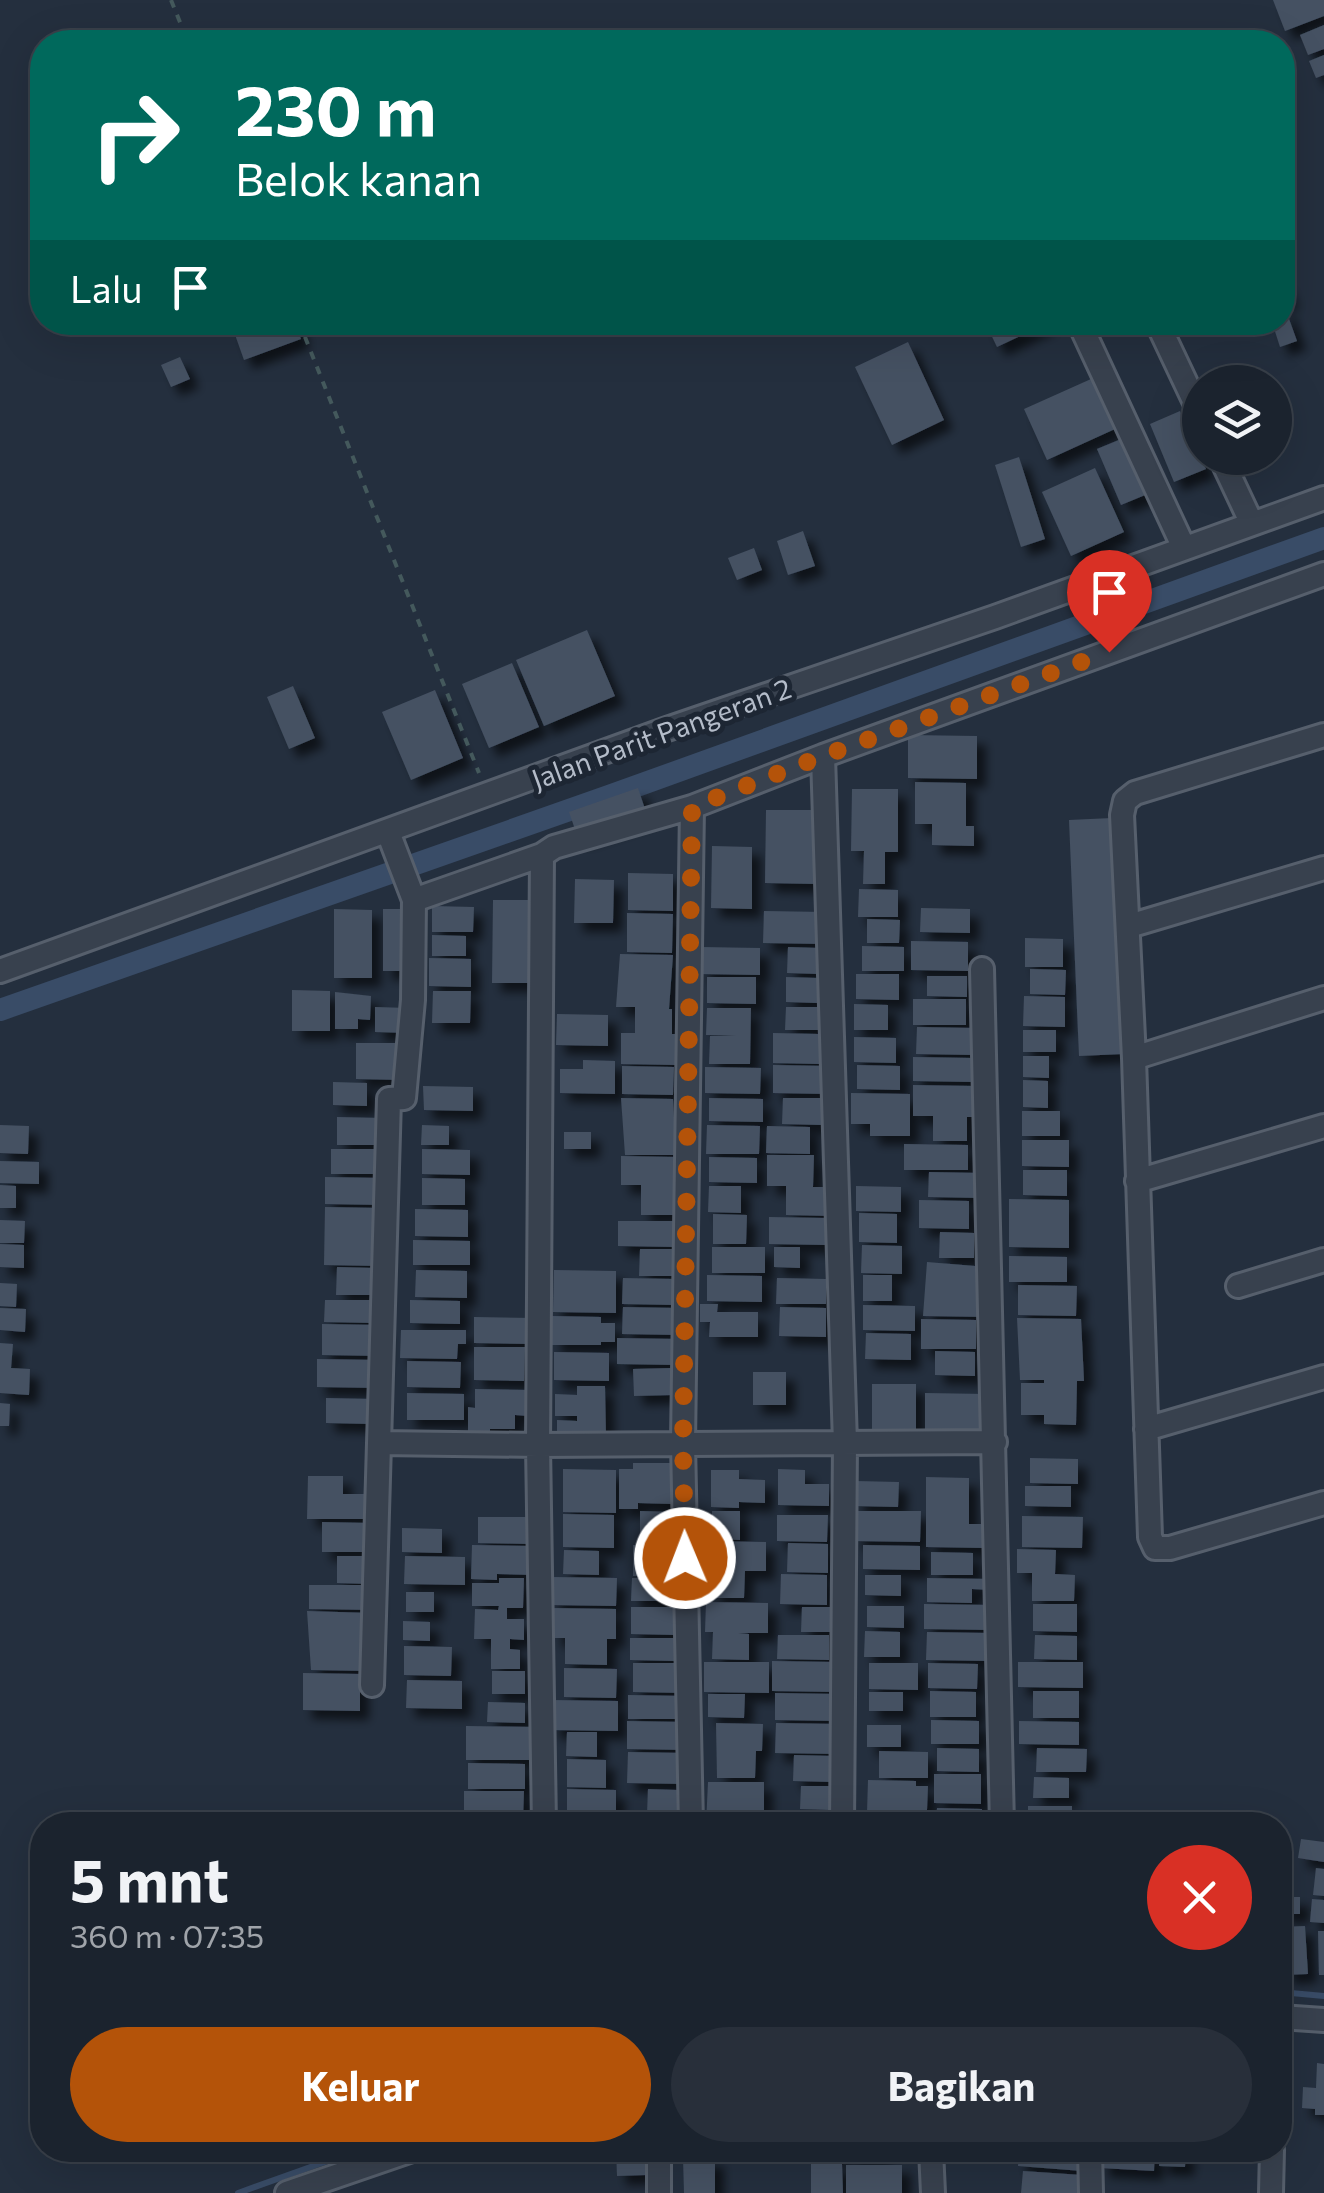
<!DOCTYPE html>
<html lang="id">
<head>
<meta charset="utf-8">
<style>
  body { margin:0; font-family:Commissioner,sans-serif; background:#282f3a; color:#f1f3f6; height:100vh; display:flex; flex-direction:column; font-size:38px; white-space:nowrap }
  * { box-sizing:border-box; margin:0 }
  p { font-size:32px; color:#a0a4aa }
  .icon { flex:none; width:55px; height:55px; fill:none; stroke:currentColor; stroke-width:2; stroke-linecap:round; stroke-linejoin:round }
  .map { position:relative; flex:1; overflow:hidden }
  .drawer { position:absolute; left:30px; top:1812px; width:1262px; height:350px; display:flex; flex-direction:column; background:#1b232e; border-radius:40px; box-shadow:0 10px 40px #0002,0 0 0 2px #39404a }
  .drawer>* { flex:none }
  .hud { position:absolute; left:30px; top:30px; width:1265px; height:305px; border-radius:40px; box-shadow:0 10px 40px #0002,0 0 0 2px #39404a; background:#00695c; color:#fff; overflow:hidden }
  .controls { position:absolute; left:1182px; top:365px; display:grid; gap:20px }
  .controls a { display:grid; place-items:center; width:110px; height:110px; border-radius:50%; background:#1b232e; box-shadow:0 10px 40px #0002,0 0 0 2px #39404a; font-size:50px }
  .pin { position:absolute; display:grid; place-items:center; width:85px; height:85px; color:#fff; margin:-102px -42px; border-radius:50% 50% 50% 0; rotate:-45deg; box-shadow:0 0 10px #0007 }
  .pin .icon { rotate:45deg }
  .me { position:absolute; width:110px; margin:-55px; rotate:359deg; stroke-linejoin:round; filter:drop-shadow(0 0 8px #0008) }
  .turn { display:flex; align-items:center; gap:35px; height:210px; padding:0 40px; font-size:45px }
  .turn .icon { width:130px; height:130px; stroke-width:2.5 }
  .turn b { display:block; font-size:70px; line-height:85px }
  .then { display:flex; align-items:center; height:95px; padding:0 40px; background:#0003; gap:20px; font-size:38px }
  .round { display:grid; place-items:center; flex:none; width:105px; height:105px; border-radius:52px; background:#282f3a }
  .head { display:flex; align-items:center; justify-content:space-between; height:170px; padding:0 40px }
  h1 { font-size:60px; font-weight:700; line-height:75px }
  .button { display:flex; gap:20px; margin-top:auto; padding:20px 40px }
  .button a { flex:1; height:115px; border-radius:60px; background:#b45309; color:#fff; font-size:40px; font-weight:700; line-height:115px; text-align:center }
  .button a+a { background:#282f3a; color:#f1f3f6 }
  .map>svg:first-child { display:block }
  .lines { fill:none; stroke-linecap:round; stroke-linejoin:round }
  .stream { stroke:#394c67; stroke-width:6 }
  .canal { stroke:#394c67; stroke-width:22 }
  .building { fill:#455162; filter:url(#shadow) }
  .street-casing { stroke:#565f6c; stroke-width:28 }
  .path { stroke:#44595c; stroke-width:4; stroke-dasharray:8 8; stroke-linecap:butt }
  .street { stroke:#38414e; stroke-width:22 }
  .route { stroke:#b45309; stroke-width:18; stroke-dasharray:0 32.4 }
  .labels { text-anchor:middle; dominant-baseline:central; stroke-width:10; stroke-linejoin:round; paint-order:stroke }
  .street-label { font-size:28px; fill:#b4bcc9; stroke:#1d2633 }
</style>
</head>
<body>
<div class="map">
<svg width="1324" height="2193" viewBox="0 0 1324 2193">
  <defs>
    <filter id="shadow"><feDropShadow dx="9" dy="9" stdDeviation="5" flood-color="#0009"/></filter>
  </defs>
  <rect width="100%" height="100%" fill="#242f3e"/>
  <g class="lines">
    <path class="stream" d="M1280,1992L1324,1996
      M238,2193L358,2150"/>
    <path class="canal" d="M0,1010L609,796L1324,538"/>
  </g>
  <path class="building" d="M1273,0H1324V16L1285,31Z
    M1324,25V49L1308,55L1300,35Z
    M1324,55V75L1316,78L1309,61Z
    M1282,278L1290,299L1283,302L1297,341L1280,347L1272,322H1282Z
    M252,322H295L301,339L244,360L233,329Z
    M985,322H1050L997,347Z
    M908,342L944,420L892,445L855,367Z
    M180,357L190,379L171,387L161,365Z
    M1091,379L1115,429L1047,460L1024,409Z
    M1180,411L1206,469L1174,482L1150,424Z
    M1126,437L1150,493L1121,505L1097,449Z
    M1019,457L1045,539L1021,547L995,465Z
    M1095,468L1124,532L1071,556L1042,492Z
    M803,531L815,566L788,575L777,541Z
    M754,548L762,570L737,580L728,558Z
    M587,630L615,696L544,726L516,660Z
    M512,663L539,727L489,748L462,684Z
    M293,686L315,738L289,749L267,697Z
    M435,690L463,758L411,780L382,712Z
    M908,735L977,736V779L908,778Z
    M915,782L966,783V826H974V846L932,845V824H915Z
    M638,788L647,815L578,838L569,812Z
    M852,789H898V852H885V884H863L864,851H851Z
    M766,810H818L817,884L765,883Z
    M1112,818L1123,1054L1079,1056L1069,820Z
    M712,846L752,847V909L711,908Z
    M628,873L673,874V911L628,910Z
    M575,879L614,880L613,923H574Z
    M859,889L898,890V917H858Z
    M493,900H532L531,983H492Z
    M432,906L474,907L473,932H432Z
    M921,908L970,909V933L920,932Z
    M334,909L372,910V978H334Z
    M383,909H412V971H383Z
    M764,911L824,912V944L763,943Z
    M627,913L673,914L672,953L627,952Z
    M867,919L900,920L899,943H867Z
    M432,935L466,936V956H432Z
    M1025,938L1063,939V967H1025Z
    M911,941L968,942V971L911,970Z
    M862,946L904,947V971H862Z
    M701,947L760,948V975L701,974Z
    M788,947L819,948V974L787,973Z
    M620,954L673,955L669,1009H672V1034H676V1065L621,1064V1033H635V1007H616Z
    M429,958L471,959V987L429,986Z
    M1030,969L1066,970L1065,995L1030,994Z
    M856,974H899V1000L856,999Z
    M927,976H967V997L927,996Z
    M707,977H756V1004L707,1003Z
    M786,977L818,978L817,1003L786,1002Z
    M292,990L330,991V1031H292Z
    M433,991H471L470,1023H432Z
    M335,992L371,996L370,1020L358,1019V1029H335Z
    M1024,996L1065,997V1027L1023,1026Z
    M913,999H966V1025H913Z
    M854,1004L888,1005V1030H854Z
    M375,1007L409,1008V1033L375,1032Z
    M786,1007H818V1030H785Z
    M707,1008H751L750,1064H709L710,1036L736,1035H706Z
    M557,1014L608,1015V1046L556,1045Z
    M917,1027L975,1028L974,1055L916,1054Z
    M1023,1030H1056V1052H1023Z
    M773,1033L819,1034V1064L773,1063Z
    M854,1037L896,1038V1063L854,1062Z
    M356,1043H402V1080L356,1079Z
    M1023,1056H1049V1078L1023,1077Z
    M913,1057L973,1058V1082L913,1081Z
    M583,1060L615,1061V1094L560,1093V1069H583Z
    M773,1065L829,1066L828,1094L773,1093Z
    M857,1065L900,1066V1090L857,1089Z
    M622,1066L674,1067L673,1095L622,1094Z
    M705,1067L761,1068L760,1094L705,1093Z
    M1023,1080L1048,1081V1108L1023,1107Z
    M333,1082L367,1083V1106L333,1105Z
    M913,1085L974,1086L973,1117H967V1141H933V1116H913Z
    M423,1086L473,1087V1111L424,1110Z
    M851,1093L910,1094V1136H870V1124H851Z
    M621,1098L673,1099L676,1155H625Z
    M709,1098L763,1099V1122L709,1121Z
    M783,1098H822V1125L782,1124Z
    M1022,1111H1060V1136H1022Z
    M337,1117L380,1118V1145H337Z
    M0,1125L29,1126L28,1154L0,1153Z
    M422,1125L449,1126V1145H421Z
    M707,1125L760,1126L759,1154H706Z
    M767,1126L810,1127V1154L766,1153Z
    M564,1132H591V1149H564Z
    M1022,1140H1069V1167L1022,1166Z
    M904,1144L968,1145V1170H904Z
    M331,1149H375V1174H331Z
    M422,1149L470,1150V1175L422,1174Z
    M767,1155H814L813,1187H832V1216L786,1215V1186H767Z
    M621,1156L677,1157V1215H641V1185H621Z
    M709,1157L757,1158V1183L709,1182Z
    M0,1161L39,1162V1184L0,1183Z
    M1023,1170H1067V1196L1023,1195Z
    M929,1172L981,1173V1198L928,1197Z
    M325,1177L383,1178V1205L325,1204Z
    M422,1178L465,1179V1205H422Z
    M0,1185L16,1186V1208H0Z
    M709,1186H741V1213L708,1212Z
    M856,1186L901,1187V1212L856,1211Z
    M1009,1199L1069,1200V1248L1009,1247Z
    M919,1200L969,1201V1229L919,1228Z
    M325,1207L381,1208L380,1266L324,1265Z
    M415,1209L468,1210V1237L415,1236Z
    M859,1213L897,1214V1243L859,1242Z
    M713,1214L747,1215L746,1244H713Z
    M769,1217L826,1218V1245L769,1244Z
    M0,1220L25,1221L24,1243H0Z
    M618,1221H675V1247L618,1246Z
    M940,1232L974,1233V1258H939Z
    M413,1240L470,1241V1265H413Z
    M0,1244L24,1245V1268L0,1267Z
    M862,1245L902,1246V1274L861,1273Z
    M712,1247H765V1273H712Z
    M774,1247H800V1268L774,1267Z
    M640,1249H679L678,1276H639Z
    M1009,1256L1067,1257V1282H1009Z
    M927,1262L987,1267V1317L923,1316Z
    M337,1267L375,1268V1295H336Z
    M416,1270L467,1271V1298L415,1297Z
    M554,1270L616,1271V1313L553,1312Z
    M707,1275L762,1276V1302L707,1301Z
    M863,1275H892V1301H863Z
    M623,1278L675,1279V1305L622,1304Z
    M777,1278L826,1279V1304H776Z
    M0,1283L17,1284L16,1307L0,1306Z
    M1018,1285L1077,1286L1076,1316L1018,1315Z
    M325,1300H375L374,1323L324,1322Z
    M410,1300L460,1301V1324L410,1323Z
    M700,1304H718L717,1312H758V1337H709L710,1322H700Z
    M863,1305L915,1306V1331L863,1330Z
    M623,1307L678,1308V1335L622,1334Z
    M780,1307L826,1308V1337L779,1336Z
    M0,1308L26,1309L25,1332L0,1330Z
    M552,1316L601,1317V1323H615V1342H601V1345H552Z
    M474,1317L533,1318L532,1344L474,1343Z
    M1017,1318L1081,1319L1084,1381H1077L1076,1425L1044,1424V1415H1021V1383H1044V1380H1020Z
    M921,1319L976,1320V1349H921Z
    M322,1324L381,1325V1356L322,1355Z
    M401,1330H466V1344H458L457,1359L400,1358Z
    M866,1333L911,1334V1360L865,1359Z
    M617,1338L678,1339L677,1365L617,1364Z
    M0,1343L13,1344L11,1368L30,1369L29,1395L0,1393Z
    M474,1347H525L524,1381L474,1380Z
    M935,1351L975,1352V1376L935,1375Z
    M554,1352L609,1353V1381L554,1380Z
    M317,1359L378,1360V1388L317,1387Z
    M407,1361L461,1362L460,1388L407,1387Z
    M671,1368L673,1395L634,1396L633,1369Z
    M753,1372H786V1405H753Z
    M872,1384H916V1429H872Z
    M577,1386H605L606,1437L557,1436V1420L577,1421V1416H555V1394L577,1395Z
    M475,1389L528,1390V1416L515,1415V1429H490V1438H468V1407L475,1408Z
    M407,1393L464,1394V1420H407Z
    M925,1393L984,1394L983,1435L925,1434Z
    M326,1398L372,1399V1424L326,1423Z
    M0,1403L10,1404L9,1426H0Z
    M1030,1458L1078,1459V1484L1030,1483Z
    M633,1463H671V1467H681V1491H671V1504L638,1503V1509H619V1469H633Z
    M563,1469L616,1470V1513L563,1512Z
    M778,1469L805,1470V1484H829V1506L778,1505Z
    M711,1470H739V1479L765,1480V1503L739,1502V1508L711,1507Z
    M308,1476H343V1494H365L364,1519H307Z
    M926,1477L969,1478V1524H985V1548L926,1547Z
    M855,1481L899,1482L898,1507L855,1506Z
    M1025,1486H1071V1507L1025,1506Z
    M640,1511L676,1512V1541L640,1540Z
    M712,1511H740V1540L712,1539Z
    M855,1511H921L920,1542L854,1541Z
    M563,1514L614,1515V1548L563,1547Z
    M777,1515H828L827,1542L777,1541Z
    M1022,1516L1083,1517L1082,1548L1022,1547Z
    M478,1517H530V1544L478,1543Z
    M322,1522L370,1523V1552H322Z
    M402,1528L442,1529V1553L402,1552Z
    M704,1541L766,1542V1571H745L744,1598H712V1572L724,1570H704Z
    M788,1543L828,1544V1573L787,1572Z
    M472,1545L532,1546V1575L497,1574V1580L471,1579Z
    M633,1545L677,1546L676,1576H633Z
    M863,1545L920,1546V1570L863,1569Z
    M1017,1549L1056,1550L1055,1574L1075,1575L1074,1601H1032V1573H1017Z
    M564,1550L599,1551V1575L563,1574Z
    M931,1552L973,1553V1575H931Z
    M337,1556H370V1584L337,1583Z
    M405,1556L465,1557V1585L404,1584Z
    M781,1574L827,1575V1605L780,1604Z
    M865,1575H901V1596L865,1595Z
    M552,1577L617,1578L616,1606L551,1605Z
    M499,1578H524L523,1608H507V1619H524V1640L510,1639V1649L520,1650V1669H491V1639H474L475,1609L498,1610L499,1606H472V1583H499Z
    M632,1578H678L677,1601H631Z
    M927,1578L991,1579V1590L972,1589V1603L927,1602Z
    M309,1585H373V1610L309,1609Z
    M406,1592H434V1612H406Z
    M706,1602L768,1603V1633H738L749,1634V1660L712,1659L713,1632H705Z
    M924,1604L991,1605L990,1630L924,1629Z
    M1033,1604H1077V1632L1033,1631Z
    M867,1606H904V1628L867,1627Z
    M631,1607H677V1635L631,1634Z
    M802,1607H830V1632H801Z
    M553,1608L616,1609V1639H607V1665L565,1664V1638H553Z
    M307,1611L371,1613L368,1671L311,1670Z
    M403,1621L430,1622V1641L403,1640Z
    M865,1631L900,1632V1657H864Z
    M927,1632L989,1633V1661L926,1660Z
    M778,1635H829V1660L777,1659Z
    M1035,1635L1077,1636V1660L1034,1659Z
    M630,1638H675V1661L630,1660Z
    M404,1646L452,1647L451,1676L404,1675Z
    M772,1661L836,1662V1692L772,1691Z
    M704,1662H769V1693L704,1692Z
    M1018,1662H1083V1688L1018,1687Z
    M633,1663H684V1693L633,1692Z
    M869,1663H918V1690L869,1689Z
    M928,1663L978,1664L977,1689L928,1688Z
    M564,1668L617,1669L616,1698L564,1697Z
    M492,1671H525V1694H492Z
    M303,1673L360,1674V1711L303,1710Z
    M407,1680L462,1681V1709L406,1708Z
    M930,1691L976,1692V1717H930Z
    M1033,1691H1079V1718H1033Z
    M869,1692H903V1711H869Z
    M775,1693L839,1694L838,1721L775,1720Z
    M708,1694H745L744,1718L708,1717Z
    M628,1695L686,1696V1719H628Z
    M551,1700L618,1701V1731L551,1730Z
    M488,1702L525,1703V1723L487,1722Z
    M931,1720L979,1721V1744H931Z
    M627,1721L686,1722V1750L627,1749Z
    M1019,1721L1079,1722V1745L1019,1744Z
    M716,1723L763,1724L762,1751H756L755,1778H717Z
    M776,1723L839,1724L838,1754L775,1753Z
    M867,1725H901V1747H867Z
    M466,1726L537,1727L536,1760H466Z
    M567,1732H597V1757L566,1756Z
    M937,1748L979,1749V1772L937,1771Z
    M1037,1748L1087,1749L1086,1772H1036Z
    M879,1751L928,1752V1778H879Z
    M628,1752L686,1753L685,1784L627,1783Z
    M794,1755L833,1756V1782L793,1781Z
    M567,1759L606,1760V1788L567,1787Z
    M468,1763L525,1764V1789H468Z
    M934,1774H981V1804L934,1803Z
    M1034,1777L1069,1778V1798H1033Z
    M868,1780L916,1781V1786H928L927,1810H916V1813H867Z
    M708,1782H764V1813H768V1825H706Z
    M801,1786H832L831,1810L800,1809Z
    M567,1789L616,1790V1815L567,1814Z
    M648,1789L678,1790V1814H647Z
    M464,1791H524L523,1820L464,1819Z
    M1028,1806H1072V1825H1028Z
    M937,1808L982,1809V1825H936Z
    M793,1814H837V1825H793Z
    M630,1815L680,1816V1825H630Z
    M868,1815L927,1816V1825H868Z
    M568,1816H602V1825H568Z
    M1301,1839L1324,1842V1862L1298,1858Z
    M1316,1868L1324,1869V1896L1313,1895Z
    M1280,1897H1300V1914H1280Z
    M1312,1899L1324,1900V1923L1310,1922Z
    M1305,1926L1308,1974L1284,1975L1281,1927Z
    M1318,1931H1324V1975H1319Z
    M1317,2063L1324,2064V2115H1315V2109L1302,2108L1303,2087L1316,2088Z
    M616,2150H647V2175L617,2176Z
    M815,2150H841V2158H815Z
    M847,2150H882V2156L847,2157Z
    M1019,2150H1083L1082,2171L1018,2166Z
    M1101,2150H1155L1154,2171L1100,2168Z
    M1160,2150H1186L1185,2167L1159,2166Z
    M683,2158H715V2193H684Z
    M811,2164H842L843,2193H811Z
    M846,2165H902V2193H846Z
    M1023,2171L1082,2175L1081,2193H1021Z"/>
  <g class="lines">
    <g class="street-casing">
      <path id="street" d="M1079,322L1184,548
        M1157,322L1200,413
        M1221,458L1252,524
        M1324,735L1135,793L1125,801L1122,815L1134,1058L1150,1537L1155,1548H1170L1324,1503
        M823,756L845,1443L842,1825
        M388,832L414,900
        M1129,926L1324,868
        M982,969L1002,1825
        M0,971L667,729L995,617L1324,498
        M1134,1058L1324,998
        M1137,1181L1324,1126
        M1238,1286L1324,1260
        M1146,1429L1324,1377
        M379,1443L538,1445L995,1442
        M372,1685L389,1099L404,1098L413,1000L414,900L542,855
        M544,1825L538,1445L542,855L554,847L692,807L823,756L1324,574
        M691,1825L683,1443L692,807
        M1280,2017L1324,2020
        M931,2150L933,2193
        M1090,2150L1091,2193
        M287,2193L412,2150
        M659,2193V2150
        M1271,2193L1272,2150"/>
    </g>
    <path class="path" d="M171,0L188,42
      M299,322L479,773"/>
    <use href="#street" class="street"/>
  </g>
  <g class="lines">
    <path class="route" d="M685,1558L683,1444L692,807L823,756L1109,652"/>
  </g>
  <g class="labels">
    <g class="street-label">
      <text transform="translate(661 733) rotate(-20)">Jalan Parit Pangeran 2</text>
    </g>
  </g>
</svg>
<div class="controls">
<a><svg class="icon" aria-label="layers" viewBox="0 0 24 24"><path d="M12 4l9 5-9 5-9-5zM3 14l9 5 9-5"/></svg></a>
</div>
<div class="pin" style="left:1109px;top:652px;background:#d93025"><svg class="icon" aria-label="arrive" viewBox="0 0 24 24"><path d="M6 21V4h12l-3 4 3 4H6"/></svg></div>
<svg class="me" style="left:685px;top:1558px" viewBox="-20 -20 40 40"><circle r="17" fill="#b45309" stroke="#fff" stroke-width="3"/><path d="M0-11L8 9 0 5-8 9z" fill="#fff"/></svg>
<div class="hud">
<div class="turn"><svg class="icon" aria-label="right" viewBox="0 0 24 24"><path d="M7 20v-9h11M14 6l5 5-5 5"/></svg><div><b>230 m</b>Belok kanan</div></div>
<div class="then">Lalu<svg class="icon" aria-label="arrive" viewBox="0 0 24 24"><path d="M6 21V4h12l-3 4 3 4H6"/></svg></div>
</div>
<section class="drawer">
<div class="head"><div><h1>5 mnt</h1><p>360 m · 07:35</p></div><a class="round" style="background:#d93025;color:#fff"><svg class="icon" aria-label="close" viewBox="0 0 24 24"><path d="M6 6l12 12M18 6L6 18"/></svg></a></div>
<div class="button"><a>Keluar</a><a>Bagikan</a></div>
</section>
</div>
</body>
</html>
